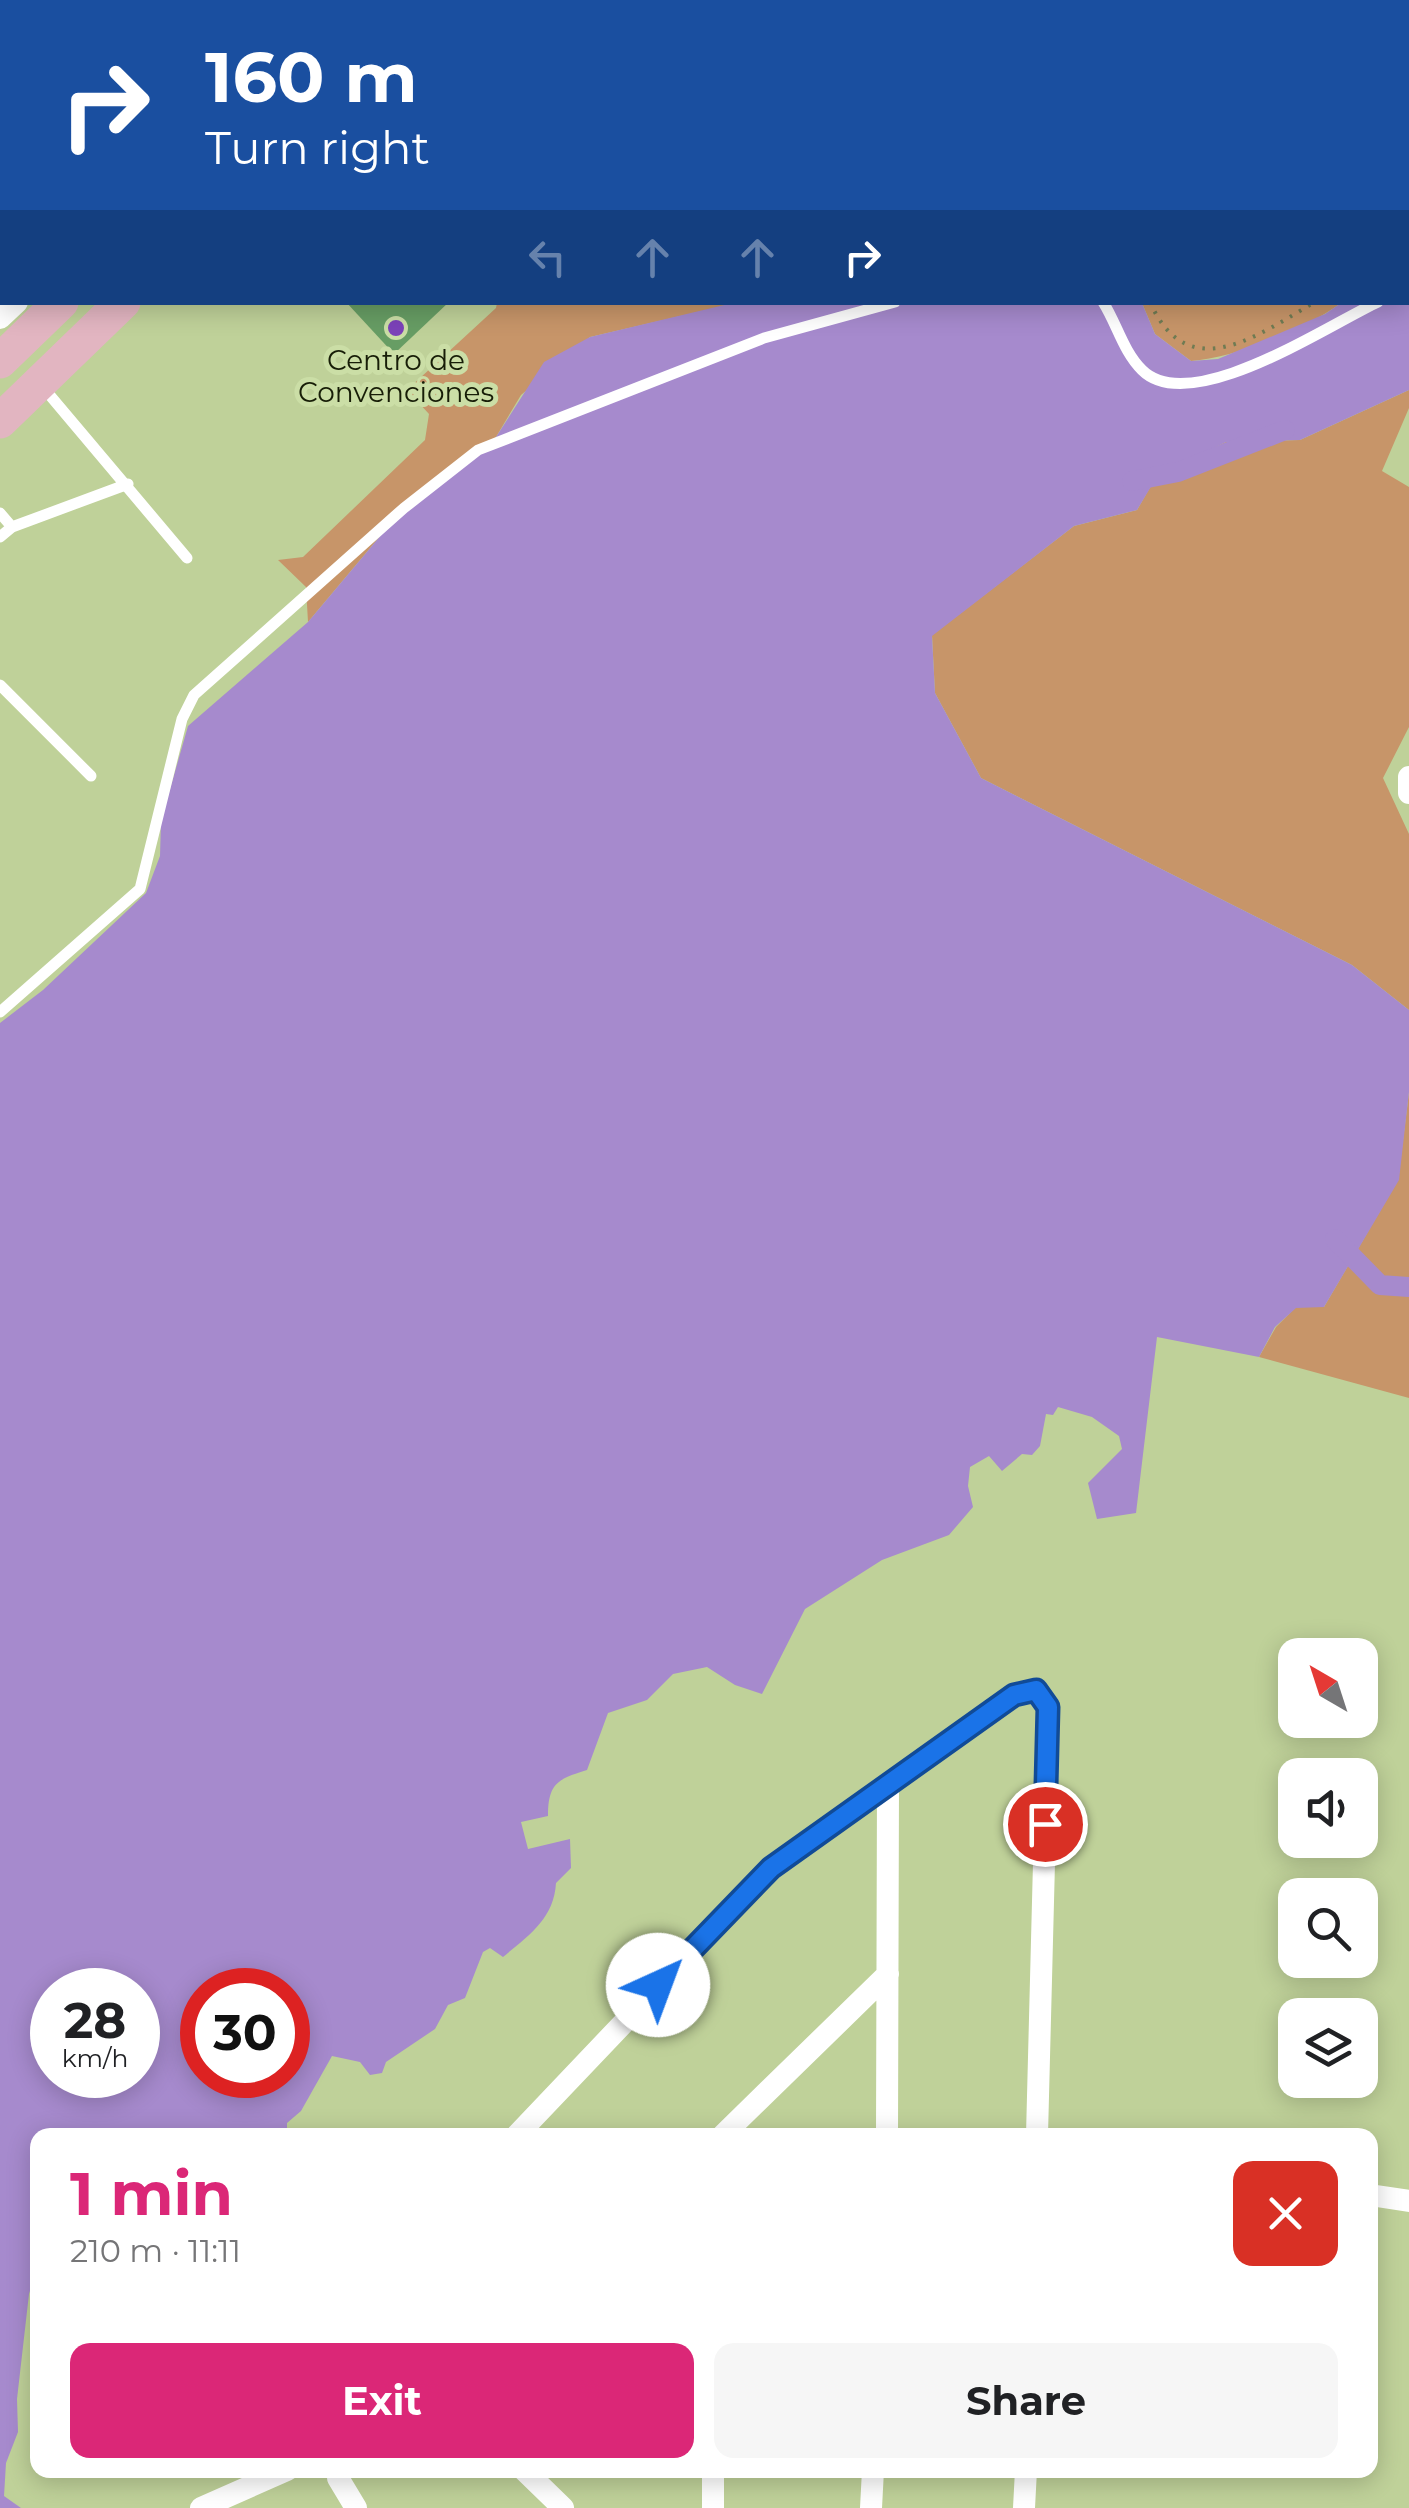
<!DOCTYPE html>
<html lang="en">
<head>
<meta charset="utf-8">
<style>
  body { margin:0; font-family:Montserrat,sans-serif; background:#f6f6f6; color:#202124; height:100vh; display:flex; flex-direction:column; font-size:38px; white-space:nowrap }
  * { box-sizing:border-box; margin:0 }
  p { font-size:32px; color:#757577 }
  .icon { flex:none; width:55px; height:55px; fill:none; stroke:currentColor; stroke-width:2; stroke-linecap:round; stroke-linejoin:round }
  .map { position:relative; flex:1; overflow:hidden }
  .drawer { position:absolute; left:30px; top:2128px; width:1348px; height:350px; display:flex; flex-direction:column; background:#fff; border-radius:20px; box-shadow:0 5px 25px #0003 }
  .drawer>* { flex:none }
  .banner { position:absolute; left:0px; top:0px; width:1410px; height:305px; box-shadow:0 5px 25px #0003; background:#1a4fa0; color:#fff; overflow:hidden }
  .needle { width:65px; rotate:321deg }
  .buttons { position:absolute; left:1278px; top:1638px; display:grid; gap:20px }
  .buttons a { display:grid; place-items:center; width:100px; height:100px; border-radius:20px; background:#fff; box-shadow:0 5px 25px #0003; font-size:50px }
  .speed { position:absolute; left:30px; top:1968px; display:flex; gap:20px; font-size:50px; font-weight:700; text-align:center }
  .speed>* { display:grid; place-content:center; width:130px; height:130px; border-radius:50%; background:#fff; box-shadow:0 5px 25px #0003; line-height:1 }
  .speed small { font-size:25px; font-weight:400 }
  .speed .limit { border:15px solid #d22; background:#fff; color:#111 }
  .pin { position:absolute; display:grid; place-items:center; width:85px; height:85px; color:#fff; margin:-42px; border:5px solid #fff; border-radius:50%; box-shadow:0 2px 10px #0007 }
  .me { position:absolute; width:110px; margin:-55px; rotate:43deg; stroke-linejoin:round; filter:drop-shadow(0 0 8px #0008) }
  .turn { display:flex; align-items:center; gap:35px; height:210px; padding:0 40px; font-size:45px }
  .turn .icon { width:130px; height:130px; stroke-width:2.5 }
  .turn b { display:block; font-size:70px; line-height:85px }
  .lanes { display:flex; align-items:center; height:95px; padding:0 40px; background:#0003; justify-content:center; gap:50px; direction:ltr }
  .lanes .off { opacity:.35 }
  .round { display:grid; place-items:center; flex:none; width:105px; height:105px; border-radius:20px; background:#f6f6f6 }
  .head { display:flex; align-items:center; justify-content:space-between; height:170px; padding:0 40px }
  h1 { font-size:60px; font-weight:700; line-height:75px; color:#db2777 }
  .cta { display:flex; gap:20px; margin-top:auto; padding:20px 40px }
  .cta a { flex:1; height:115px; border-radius:20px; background:#db2777; color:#fff; font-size:40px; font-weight:700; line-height:115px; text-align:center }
  .cta a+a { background:#f6f6f6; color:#202124 }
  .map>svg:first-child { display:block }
  .green { fill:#c79569 }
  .water { fill:#a68acd; fill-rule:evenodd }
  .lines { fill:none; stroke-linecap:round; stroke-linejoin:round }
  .canal { stroke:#a68acd; stroke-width:20 }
  .building { fill:#679d64 }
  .path { stroke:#6f7b53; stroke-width:4; stroke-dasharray:2.5 8; stroke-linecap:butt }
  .lane { stroke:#fff; stroke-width:11 }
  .street { stroke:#fff; stroke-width:22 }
  .primary { stroke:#e2b5c1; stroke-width:35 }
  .route-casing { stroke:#114b97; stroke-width:25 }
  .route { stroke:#1a73e8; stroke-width:18 }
  .poi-dot { fill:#7c42b9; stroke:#cbdea6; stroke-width:4 }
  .labels { text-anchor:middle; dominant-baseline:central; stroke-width:10; stroke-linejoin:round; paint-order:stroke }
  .poi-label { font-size:28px; fill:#171d07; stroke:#cbdea6 }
</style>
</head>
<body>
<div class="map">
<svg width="1409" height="2508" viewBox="0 0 1409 2508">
  <rect width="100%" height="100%" fill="#bfd199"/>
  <path class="green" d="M490,0H1409V275L1408,2H488Z
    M497,303H737L590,337L521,395L496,437L387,528L308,622L306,587L278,560L303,557L425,440L429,414L407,390L496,308Z
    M1142,303H1341C1306,329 1235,358 1191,361L1155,334Z
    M1409,390V408L1382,471L1409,487V727L1383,778L1409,834V1010L1352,965L981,778L935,693L932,635L1074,526L1137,510L1157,475L1226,442L1300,440Z
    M1409,1092V1398L1259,1357L1276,1327L1296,1307H1324L1398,1180Z"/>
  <path class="water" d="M1409,275V390L1300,440L1226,442L1158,475L1137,510L1074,526L932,636L935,693L981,778L1352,965L1409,1010V1092L1399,1180L1324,1307L1296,1308L1275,1327L1259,1357L1157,1337L1136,1513L1097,1519L1088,1483L1122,1449L1119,1436L1092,1417L1058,1407L1053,1415L1046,1414L1040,1446L1032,1455L1022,1454L1002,1471L989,1456L970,1467L968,1486L973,1507L949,1535L882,1560L805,1609L762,1694L735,1685L707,1667L673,1674L647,1700L608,1713L587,1770C558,1779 548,1783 548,1816L521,1822L528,1849L570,1839L571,1868L556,1883C554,1919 528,1936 503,1957L490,1948L483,1952L465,1998L448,2005L435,2029L386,2062L382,2073L370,2075L360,2062L332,2056L301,2111L287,2123V2135H38L37,2268L29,2294L17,2399L18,2432L6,2463L4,2496L21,2508H0V1023L43,990L146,893L160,856L161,821L188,726L308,622L387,528L496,437L544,362L590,337L737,302L1142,303L1155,334L1191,361L1218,359L1325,314L1341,303L1408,302ZM52,1990H138V2075H52ZM202,1990H288V2075H202Z"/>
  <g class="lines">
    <path class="canal" d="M1132,481L1178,472L1285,430
      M1335,1239L1380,1285L1409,1287"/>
  </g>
  <path class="building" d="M346,302H449L394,354Z"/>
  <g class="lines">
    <path class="path" d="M565,0L566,2
      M1009,0L1010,2
      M1070,0V2
      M1403,2V0
      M1408,124L1409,138
      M1408,187L1409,184
      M1150,302C1188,388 1258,335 1315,302"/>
    <path class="lane" d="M1408,294L1409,293
      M1103,302C1117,324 1123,351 1142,370C1190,418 1328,325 1378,302
      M42,386L187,558
      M0,513L12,527
      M0,537L12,527L128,484
      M0,685L91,776
      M0,1012L140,889L182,719L194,695L404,508L478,450L764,338L895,302"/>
    <path class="street" d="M401,0L402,2
      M337,2L340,0
      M0,215H2
      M0,318L17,302
      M1409,777V793
      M517,2135L771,1868L1013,1695L1036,1690L1048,1707L1037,2135
      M723,2135L888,1974
      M887,2135L888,1784
      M1370,2195L1409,2201
      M339,2470L338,2478L356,2508
      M524,2470L563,2508
      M201,2508L287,2470
      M713,2508V2470
      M871,2508L873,2470
      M1024,2508L1026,2470"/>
    <path class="primary" d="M378,2L381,0
      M439,2L441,0
      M0,361L61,302
      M0,421L123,302"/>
  </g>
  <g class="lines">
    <g class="route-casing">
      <path id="route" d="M658,1985L771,1868L1014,1695L1036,1690L1048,1707L1045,1824"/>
    </g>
    <use href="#route" class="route"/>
  </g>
  <circle class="poi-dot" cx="396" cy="328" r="10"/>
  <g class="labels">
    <g class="poi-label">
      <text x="396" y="360">Centro de<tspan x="396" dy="32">Convenciones</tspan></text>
    </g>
  </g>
</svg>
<div class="buttons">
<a><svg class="needle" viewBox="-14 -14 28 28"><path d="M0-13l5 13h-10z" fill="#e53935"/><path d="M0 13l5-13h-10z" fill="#757577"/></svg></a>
<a><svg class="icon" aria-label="sound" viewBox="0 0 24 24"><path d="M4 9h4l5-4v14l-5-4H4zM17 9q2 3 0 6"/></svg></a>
<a><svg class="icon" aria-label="search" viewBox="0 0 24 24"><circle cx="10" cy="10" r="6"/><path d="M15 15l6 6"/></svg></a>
<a><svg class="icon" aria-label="layers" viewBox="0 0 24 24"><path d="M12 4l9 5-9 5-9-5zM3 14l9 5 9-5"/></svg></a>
</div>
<div class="speed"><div>28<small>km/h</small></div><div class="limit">30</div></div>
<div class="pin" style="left:1045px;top:1824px;background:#d93025"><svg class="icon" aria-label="arrive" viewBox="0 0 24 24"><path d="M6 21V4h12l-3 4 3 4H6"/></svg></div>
<svg class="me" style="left:658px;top:1985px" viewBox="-20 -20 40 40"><circle r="19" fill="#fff"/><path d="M0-13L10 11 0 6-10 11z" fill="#1a73e8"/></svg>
<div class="banner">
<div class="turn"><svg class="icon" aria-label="right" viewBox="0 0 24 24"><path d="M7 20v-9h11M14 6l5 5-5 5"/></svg><div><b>160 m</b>Turn right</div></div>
<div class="lanes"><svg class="icon off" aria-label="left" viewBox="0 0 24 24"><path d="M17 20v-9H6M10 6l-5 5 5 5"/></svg><svg class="icon off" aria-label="ahead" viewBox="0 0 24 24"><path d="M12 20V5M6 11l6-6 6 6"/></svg><svg class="icon off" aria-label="ahead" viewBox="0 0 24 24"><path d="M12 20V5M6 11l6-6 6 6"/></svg><svg class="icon" aria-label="right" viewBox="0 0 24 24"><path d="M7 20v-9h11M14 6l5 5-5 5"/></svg></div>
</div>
<section class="drawer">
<div class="head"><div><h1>1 min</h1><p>210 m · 11:11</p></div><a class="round" style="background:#d93025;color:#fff"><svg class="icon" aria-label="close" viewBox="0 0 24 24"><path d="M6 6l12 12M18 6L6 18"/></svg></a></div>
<div class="cta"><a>Exit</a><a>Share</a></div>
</section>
</div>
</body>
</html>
